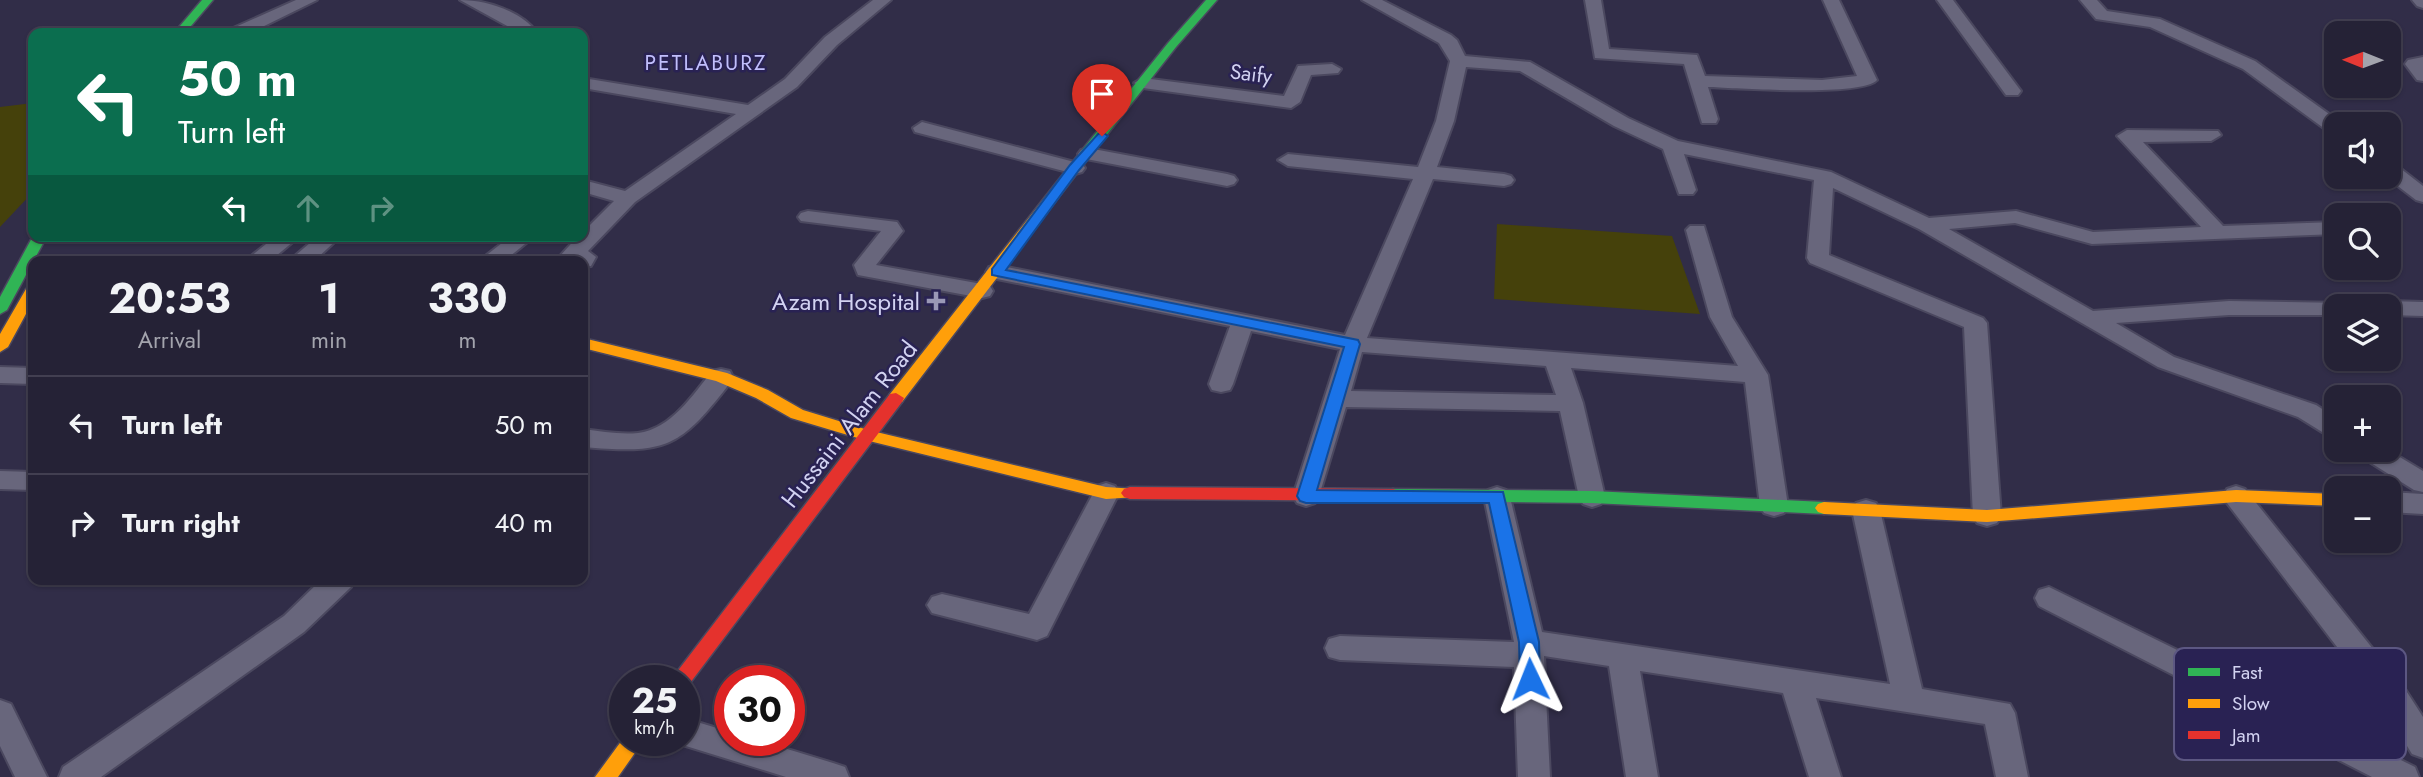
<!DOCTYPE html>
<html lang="en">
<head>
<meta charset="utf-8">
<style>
  body { margin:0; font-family:Jost,sans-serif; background:#2d2a3e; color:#f1f3f6; height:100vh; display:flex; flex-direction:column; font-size:26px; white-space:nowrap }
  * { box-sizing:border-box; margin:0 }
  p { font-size:23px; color:#a3a4ad }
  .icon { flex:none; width:38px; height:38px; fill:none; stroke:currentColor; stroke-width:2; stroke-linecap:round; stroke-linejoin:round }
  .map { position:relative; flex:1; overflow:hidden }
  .details { position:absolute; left:28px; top:256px; width:560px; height:329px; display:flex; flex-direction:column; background:#252236; border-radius:14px; box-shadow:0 2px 5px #0004,0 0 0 2px #423f51 }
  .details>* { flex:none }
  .banner { position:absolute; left:28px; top:28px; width:560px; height:214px; border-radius:14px; box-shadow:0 2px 5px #0004,0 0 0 2px #423f51; background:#0b6e4f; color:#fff; overflow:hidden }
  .needle { width:46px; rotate:271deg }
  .tools { position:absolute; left:2324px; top:21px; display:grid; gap:14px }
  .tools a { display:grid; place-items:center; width:77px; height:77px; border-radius:14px; background:#252236; box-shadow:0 2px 5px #0004,0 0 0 2px #423f51; font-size:35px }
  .speed { position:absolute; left:609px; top:665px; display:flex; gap:14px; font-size:35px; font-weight:700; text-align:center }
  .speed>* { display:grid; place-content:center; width:91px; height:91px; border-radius:50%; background:#252236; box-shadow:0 2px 5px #0004,0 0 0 2px #423f51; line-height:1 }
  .speed small { font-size:18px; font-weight:400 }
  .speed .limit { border:10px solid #d22; background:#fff; color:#111 }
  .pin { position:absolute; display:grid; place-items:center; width:60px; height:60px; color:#fff; margin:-72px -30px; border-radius:50% 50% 50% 0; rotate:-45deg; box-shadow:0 0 7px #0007 }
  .pin .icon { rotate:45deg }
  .me { position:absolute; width:77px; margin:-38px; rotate:358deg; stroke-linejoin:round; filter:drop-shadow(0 0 5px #0008) }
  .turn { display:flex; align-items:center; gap:24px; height:147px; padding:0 35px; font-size:32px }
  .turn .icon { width:91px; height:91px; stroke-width:2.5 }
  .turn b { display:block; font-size:49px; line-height:60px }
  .lanes { display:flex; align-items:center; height:66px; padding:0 35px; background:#0003; justify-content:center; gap:35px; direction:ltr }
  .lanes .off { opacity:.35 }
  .eta { display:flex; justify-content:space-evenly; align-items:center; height:119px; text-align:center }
  .eta b { font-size:42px; font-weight:700; line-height:49px }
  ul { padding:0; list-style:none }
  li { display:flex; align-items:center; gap:21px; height:98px; padding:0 35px; border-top:2px solid #423f51 }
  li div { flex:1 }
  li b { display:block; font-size:26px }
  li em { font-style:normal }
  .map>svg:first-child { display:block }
  .green { fill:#45410b }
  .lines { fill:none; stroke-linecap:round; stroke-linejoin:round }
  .street-casing { stroke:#4b485f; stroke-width:4 }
  .fast-casing { stroke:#4b485f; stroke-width:3 }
  .slow-casing { stroke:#4b485f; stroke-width:3 }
  .jam-casing { stroke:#4b485f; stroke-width:3 }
  .street { fill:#68667c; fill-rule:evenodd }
  .fast { fill:#30b455; fill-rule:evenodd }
  .slow { fill:#ff9f0a; fill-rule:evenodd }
  .jam { fill:#e5322d; fill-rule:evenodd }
  .route { fill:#1a73e8; stroke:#114b97; stroke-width:2 }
  .poi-dot { fill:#9a98b6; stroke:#292253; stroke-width:2.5 }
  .labels { text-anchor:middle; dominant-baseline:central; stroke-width:5; stroke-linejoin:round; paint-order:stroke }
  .far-neighbourhood-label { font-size:21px; letter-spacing:2px; fill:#c1bffc; stroke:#292253 }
  .far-street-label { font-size:21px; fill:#d2d2f1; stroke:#292253 }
  .poi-label { font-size:24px; fill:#d2d2f1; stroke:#292253; text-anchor:end }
  .street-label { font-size:24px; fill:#d2d2f1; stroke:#292253 }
  .key { fill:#292253; stroke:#5c5782; stroke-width:2 }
  .key-label { font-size:19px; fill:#d2d2f1 }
</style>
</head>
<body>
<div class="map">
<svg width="2423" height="777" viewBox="0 0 2423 777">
  <rect width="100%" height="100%" fill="#312d48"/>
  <path class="green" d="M33,103V192L0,227V107Z
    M1497,224L1672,236L1700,314L1494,299Z"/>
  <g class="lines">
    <g class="street-casing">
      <path id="street" d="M296,0H317L250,33H229L231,29Z
        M460,0C486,0 522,11 537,33H520Z
        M873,0H891L837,45L797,87L635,202L588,251L596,257L591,266L583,267V261H563L560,256L578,236H583V232L614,201L583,192V180L625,191L736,114L583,88V78L748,105L785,79L825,37Z
        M1362,0H1382L1451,35L1457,40L1465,56L1530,62L1628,118L1678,141L1831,172L1929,218L2016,211L2093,232L2201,227L2117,136L2127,130L2218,131L2221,135L2211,141L2143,142L2223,226L2336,222V234L2092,244L2015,223L1949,229L2093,311L2229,301L2344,303L2346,306H2336V315H2229L2116,323L2174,357L2316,405L2336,418V438L2327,435L2298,417L2158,367L1919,229L1833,188L1829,255L1983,318L1987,323L2001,516L1997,523L1987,526L1977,523L1973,516L1964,327L1810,263L1807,258L1814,180L1684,154L1696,190L1693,194H1679L1663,149L1614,126L1520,71L1466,67L1454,121L1437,167L1504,174L1511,176L1514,180L1511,184L1504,186L1433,179L1367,338L1738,366L1710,317L1686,230L1690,226H1704L1732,317L1768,375L1788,506L1784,513L1774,516L1764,513L1760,506L1745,382L1571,368L1583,403L1605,497L1601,504L1592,507L1583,504L1579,497L1560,411L1346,407L1319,496L1315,503L1306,506L1297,503L1293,496L1340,349L1251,331L1233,384L1230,390L1221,392L1212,390L1209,384L1230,326L997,279L989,277L986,272L989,267L997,265L1345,335L1413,179L1288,166L1278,160L1288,154L1418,167L1436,121L1450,61L1439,43ZM1362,352L1546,366L1556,395L1351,391Z
        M1585,0H1601L1609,49L1697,55L1705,76L1822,80L1857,76L1823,0H1839L1877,80C1862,97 1736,88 1708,87L1718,119L1716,123H1702L1684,64L1595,58Z
        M1937,0H1953L2021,91L2018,95H2006Z
        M2080,0H2097L2107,11L2160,19L2255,61L2343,124H2336V134L2329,132L2243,69L2150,27L2096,19Z
        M2412,0H2423V8L2417,6Z
        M2423,57V81L2417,80L2405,64L2408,60Z
        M1332,64L1341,69L1338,73L1311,75L1300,102L1291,108L1143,88L1134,83L1143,78L1284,96L1298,66Z
        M922,122L1082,164L1085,168L1082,172L1075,174L915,132L913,128Z
        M1088,148L1227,174L1234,176L1237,180L1234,184L1227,186L1081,158L1078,154L1081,150Z
        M2389,163L2396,165L2423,186V202L2416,200L2386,177H2389Z
        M808,211L897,222L903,231L876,265L982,284L990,286L993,291L990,296L982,298L858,275L854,265L881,231L801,221L798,217L801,213Z
        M276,236H300L270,261H245Z
        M318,236H341L314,261H289Z
        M511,236H535L504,261H479Z
        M2389,301L2423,302V316L2389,315V306H2379Z
        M0,367L33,368V384L0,383Z
        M721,369L730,371L733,377L730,383C679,449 666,454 583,447V429C601,431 620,435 638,433C671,429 693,395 712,371Z
        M2356,450H2388L2423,471V492L2414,490L2360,456Z
        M0,471L33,472V490L0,489Z
        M1106,483L1115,486L1119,493L1047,636L1037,640L932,613L927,605L932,597L942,594L1029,614L1097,486Z
        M2236,486L2245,489L2405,689L2423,717V758L2412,754L2383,707L2227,503L2223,496L2227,489Z
        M1497,487L1506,490L1510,497L1542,632L1890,684L1852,510L1856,503L1866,500L1876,503L1880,510L1922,689L2010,704L2015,713L2028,777H1996L1985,724L1816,698L1841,777H1809L1783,693L1640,671L1658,777H1626L1609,666L1544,656L1550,777H1518L1514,667L1340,660L1329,657L1325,648L1329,639L1340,636L1514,642L1484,497L1488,490Z
        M2389,492L2423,494V514L2389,512Z
        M322,579H355L351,587L304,632L101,777H59L63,767L284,616Z
        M2049,587L2415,767L2419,777H2372L2039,606L2035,598L2039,590Z
        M0,700L11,704L47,777H15L0,746Z
        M684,718L730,732V740H758L833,763L845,767L849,777H786L673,742L684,740Z"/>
    </g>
    <g class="fast-casing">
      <path id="fast" d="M202,0H213L185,33H174Z
        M1206,0H1217L1176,47L1087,160H1079V154L1168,43Z
        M33,236H47L7,310L0,314V297Z
        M1393,489L1592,491L1824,502L1830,504L1833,508L1830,512L1824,514L1592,503L1393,501L1387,499L1384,495L1387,491Z"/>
    </g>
    <g class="slow-casing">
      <path id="slow" d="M1083,153L1087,154V160L902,402H890L888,398L890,394L1079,154Z
        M33,288V301L8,347L0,352V334L26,289Z
        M583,338L727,373L768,390L803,410L868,430L1106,487L1136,489L1139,493L1136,497L1106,499L861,439L791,418L756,398L716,381L583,348Z
        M2236,490L2336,494V506L2236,502L1987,522L1824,514L1818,512L1815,508L1818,504L1824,502L1987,510Z
        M625,736V740H644L618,777H595Z"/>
    </g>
    <g class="jam-casing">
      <path id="jam" d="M896,393L904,398L902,402L687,687L684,688V681H670L890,394Z
        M1130,487L1393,489L1399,491L1402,495L1399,499L1393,501L1130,499L1124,497L1121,493L1124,489Z"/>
    </g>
    <use href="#street" class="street"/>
    <use href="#fast" class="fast"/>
    <use href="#slow" class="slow"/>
    <use href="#jam" class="jam"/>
  </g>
  <path class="route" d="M1102,132L1108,136L1079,170L1006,270L1358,340L1360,344L1317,490L1503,492L1539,642L1540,679L1537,685L1530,687L1523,685L1520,679L1519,642L1489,503H1306L1300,501L1297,496L1344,347L992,275V269L1070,165L1098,134Z"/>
  <path class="poi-dot" d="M932.5 290.5h7v7h7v7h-7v7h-7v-7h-7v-7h7z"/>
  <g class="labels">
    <g class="far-neighbourhood-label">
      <text x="706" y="63">PETLABURZ</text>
    </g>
    <g class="far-street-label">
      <text transform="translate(1251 74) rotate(7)">Saify</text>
    </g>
    <g class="poi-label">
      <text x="920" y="301">Azam Hospital</text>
    </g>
    <g class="street-label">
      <text transform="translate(849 424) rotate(-52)">Hussaini Alam Road</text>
    </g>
  </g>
  <rect x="2174" y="648" width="232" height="112" rx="10" class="key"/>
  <rect x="2188" y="668" width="32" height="8" fill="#30b455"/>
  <rect x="2188" y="699" width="32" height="9" fill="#ff9f0a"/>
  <rect x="2188" y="731" width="32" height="8" fill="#e5322d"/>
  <g class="key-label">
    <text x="2232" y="679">Fast</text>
    <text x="2232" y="710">Slow</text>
    <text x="2232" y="742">Jam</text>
  </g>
</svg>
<div class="tools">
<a><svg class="needle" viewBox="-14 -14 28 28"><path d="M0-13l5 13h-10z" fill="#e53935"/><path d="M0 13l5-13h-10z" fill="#a3a4ad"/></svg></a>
<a><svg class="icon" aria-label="sound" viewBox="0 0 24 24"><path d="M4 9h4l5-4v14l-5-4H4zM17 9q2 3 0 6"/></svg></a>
<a><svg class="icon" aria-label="search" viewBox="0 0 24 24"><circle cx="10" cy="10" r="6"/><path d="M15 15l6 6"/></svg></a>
<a><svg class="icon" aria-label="layers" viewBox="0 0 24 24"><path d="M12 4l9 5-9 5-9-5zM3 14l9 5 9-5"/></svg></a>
<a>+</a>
<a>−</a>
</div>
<div class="speed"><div>25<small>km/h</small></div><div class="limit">30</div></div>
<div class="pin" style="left:1102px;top:136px;background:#d93025"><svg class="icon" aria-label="arrive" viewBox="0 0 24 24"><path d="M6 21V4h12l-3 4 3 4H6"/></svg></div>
<svg class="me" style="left:1530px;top:679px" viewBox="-20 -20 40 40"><path d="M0-17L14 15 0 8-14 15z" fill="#1a73e8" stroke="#fff" stroke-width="4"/></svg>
<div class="banner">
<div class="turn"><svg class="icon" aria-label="left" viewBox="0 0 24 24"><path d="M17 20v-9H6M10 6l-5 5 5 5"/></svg><div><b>50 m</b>Turn left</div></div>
<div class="lanes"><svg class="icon" aria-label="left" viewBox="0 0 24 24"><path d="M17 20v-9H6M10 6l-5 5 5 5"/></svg><svg class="icon off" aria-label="ahead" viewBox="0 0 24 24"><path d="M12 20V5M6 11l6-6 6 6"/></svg><svg class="icon off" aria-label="right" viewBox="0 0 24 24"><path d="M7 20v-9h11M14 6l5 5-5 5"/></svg></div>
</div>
<section class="details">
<div class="eta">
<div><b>20:53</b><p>Arrival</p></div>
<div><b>1</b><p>min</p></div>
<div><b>330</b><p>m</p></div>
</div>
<ul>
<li><svg class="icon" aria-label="left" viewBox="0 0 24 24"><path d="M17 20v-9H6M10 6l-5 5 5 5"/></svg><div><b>Turn left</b></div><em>50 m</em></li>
<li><svg class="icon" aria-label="right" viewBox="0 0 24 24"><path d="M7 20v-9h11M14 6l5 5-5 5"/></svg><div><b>Turn right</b></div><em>40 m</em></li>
</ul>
</section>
</div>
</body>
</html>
